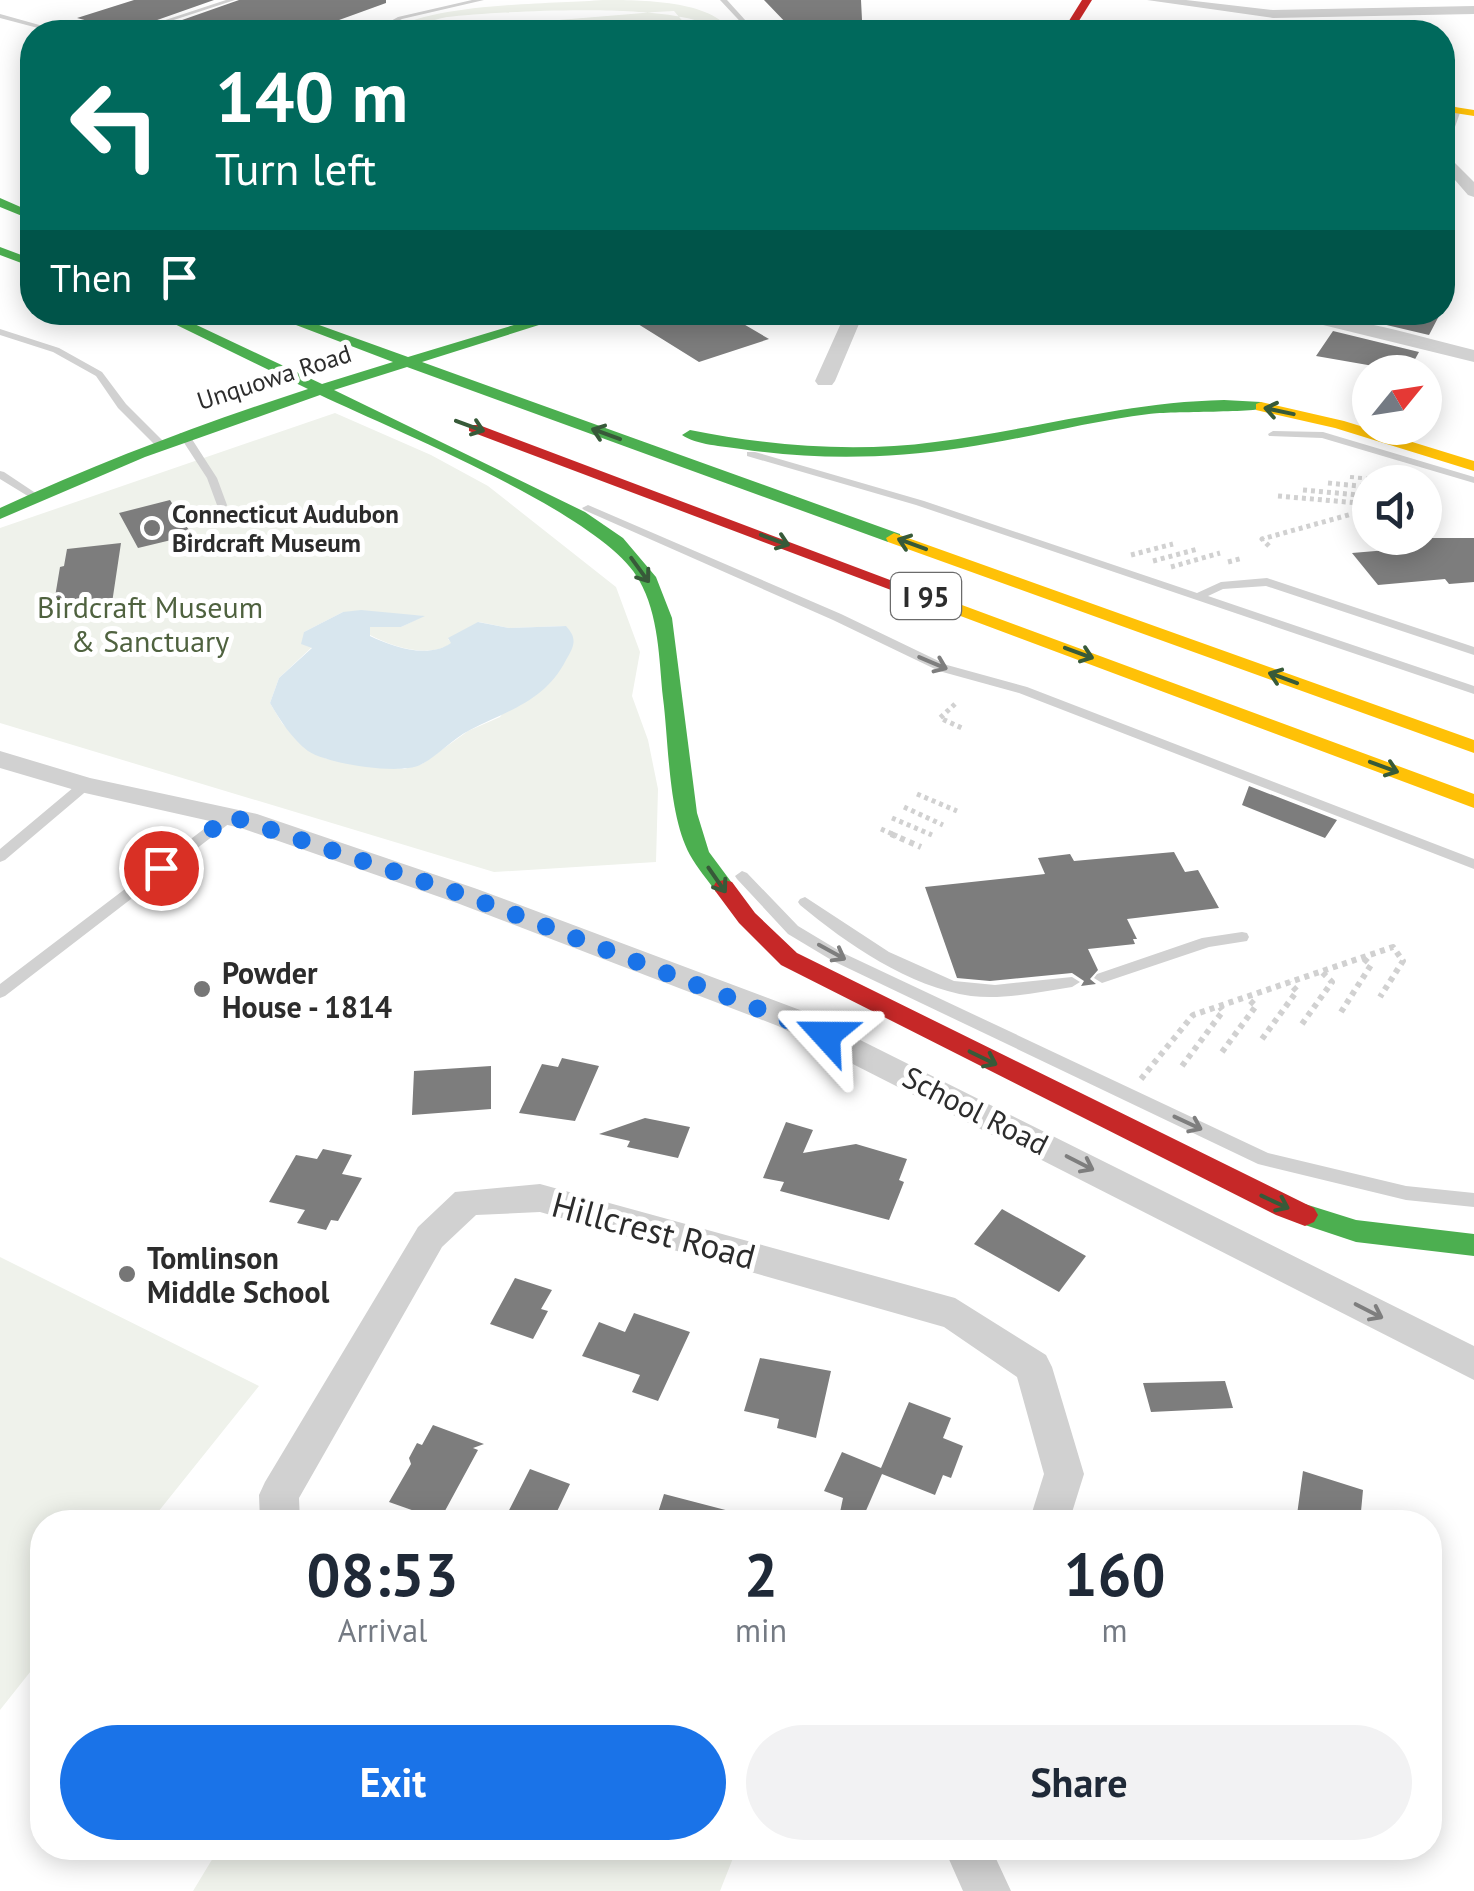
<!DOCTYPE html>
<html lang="en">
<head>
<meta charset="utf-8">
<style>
  body { margin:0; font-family:"PT Sans",sans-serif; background:#f2f2f3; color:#1f2937; height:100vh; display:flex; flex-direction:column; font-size:38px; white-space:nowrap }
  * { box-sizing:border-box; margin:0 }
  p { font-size:32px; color:#747a83 }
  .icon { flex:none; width:55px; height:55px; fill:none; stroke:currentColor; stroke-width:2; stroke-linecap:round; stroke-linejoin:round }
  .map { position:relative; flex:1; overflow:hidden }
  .details { position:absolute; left:30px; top:1510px; width:1412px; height:350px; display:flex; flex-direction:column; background:#fff; border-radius:40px; box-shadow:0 5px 25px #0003 }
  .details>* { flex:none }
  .top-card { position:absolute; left:20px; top:20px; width:1435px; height:305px; border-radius:40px; box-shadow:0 5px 25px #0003; background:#00695c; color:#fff; overflow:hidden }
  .needle { width:65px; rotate:60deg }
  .buttons { position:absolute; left:1352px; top:355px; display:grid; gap:20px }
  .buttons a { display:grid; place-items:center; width:90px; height:90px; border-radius:50%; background:#fff; box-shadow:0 5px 25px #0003; font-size:50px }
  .pin { position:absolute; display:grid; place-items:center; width:85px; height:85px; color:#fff; margin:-42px; border:5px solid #fff; border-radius:50%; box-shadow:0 2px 10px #0007 }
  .me { position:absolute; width:110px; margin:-55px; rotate:294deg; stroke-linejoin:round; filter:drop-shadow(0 0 8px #0008) }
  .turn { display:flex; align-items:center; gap:35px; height:210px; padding:0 30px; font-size:45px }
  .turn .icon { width:130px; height:130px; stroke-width:2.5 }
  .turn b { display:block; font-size:70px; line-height:85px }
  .then { display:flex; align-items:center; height:95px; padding:0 30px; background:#0003; gap:20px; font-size:38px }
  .eta { display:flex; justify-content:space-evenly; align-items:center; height:170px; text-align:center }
  .eta b { font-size:60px; font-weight:600; line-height:70px }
  .primary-button { display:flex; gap:20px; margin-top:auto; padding:20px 30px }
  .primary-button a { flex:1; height:115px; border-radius:60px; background:#1a73e8; color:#fff; font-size:40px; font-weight:600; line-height:115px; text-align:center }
  .primary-button a+a { background:#f2f2f3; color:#1f2937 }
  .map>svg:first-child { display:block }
  .green { fill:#eff2eb; fill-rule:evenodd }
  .water { fill:#d8e6ee }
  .building { fill:#7d7d7d }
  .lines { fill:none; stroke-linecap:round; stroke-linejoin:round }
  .path-far2 { stroke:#d1d1d1; stroke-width:4; stroke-dasharray:4 4; stroke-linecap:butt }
  .path-far1 { stroke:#d1d1d1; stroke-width:5; stroke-dasharray:4 4; stroke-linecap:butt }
  .path { stroke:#d1d1d1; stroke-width:6; stroke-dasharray:5 5; stroke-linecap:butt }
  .lane { fill:#d1d1d1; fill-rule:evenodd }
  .street { fill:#d1d1d1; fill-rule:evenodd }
  .fast { fill:#4caf50; fill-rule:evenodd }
  .slow { fill:#ffc107; fill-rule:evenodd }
  .jam { fill:#c62828; fill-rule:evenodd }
  .oneway { stroke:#375a39 }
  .oneway2 { stroke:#7e7e7e }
  .route { stroke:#1a73e8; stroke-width:18; stroke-dasharray:0 32.4 }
  .poi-dot { fill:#767676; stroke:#fff; stroke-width:4 }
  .labels { text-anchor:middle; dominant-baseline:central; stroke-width:10; stroke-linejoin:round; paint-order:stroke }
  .far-street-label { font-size:25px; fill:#2c2c2c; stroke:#fff }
  .far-poi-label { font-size:25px; font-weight:bold; fill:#2c2c2c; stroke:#fff; text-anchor:start }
  .shield { fill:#fff; stroke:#6b6b6b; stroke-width:2.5 }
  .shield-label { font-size:28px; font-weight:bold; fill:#2c2c2c }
  .park-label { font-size:30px; fill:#4f623f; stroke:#fff }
  .poi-label { font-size:30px; font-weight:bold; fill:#2c2c2c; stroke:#fff; text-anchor:start }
  .street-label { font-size:30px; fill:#2c2c2c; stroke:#fff }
  .near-street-label { font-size:35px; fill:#2c2c2c; stroke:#fff }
</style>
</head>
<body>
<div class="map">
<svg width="1474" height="1891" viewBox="0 0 1474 1891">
  <rect width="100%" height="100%" fill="#fff"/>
  <path class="green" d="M603,0C640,0 713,0 731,32H717C694,0 498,11 447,17C427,20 410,33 390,32C426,3 553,4 603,0Z
    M674,11L692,32L440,30L655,12Z
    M335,413L431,455L488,486L616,587L640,652L632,696L648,740L658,789L656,862L494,872L0,723V528ZM343,612L423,616L401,627H370V635C393,647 428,659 452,643L448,639L479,622L509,628L566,626L500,717L468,731L422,764L404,769L327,759L308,750L282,723L270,703L279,678L312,647L304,632Z
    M0,1257L259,1386L150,1522H42V1657L0,1710Z
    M219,1848H737L720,1891H193Z"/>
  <path class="water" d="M361,610L425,616L401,627H370V636C393,647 428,659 451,643L448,638L478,622L509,628L566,626C578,639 574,646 566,660C545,701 509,710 470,730C452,739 437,757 420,765C399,775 327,764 308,751C292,739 280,720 270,703L279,678L312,648L301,644L304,632L343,612Z"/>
  <path class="building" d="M134,0H214L126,31L77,18Z
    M239,0H386V3L306,32H148Z
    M764,0H861L862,20H859L866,27L812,32L804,24L789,26Z
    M674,312H723L769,339L699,362L638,324Z
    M1346,312H1441L1429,335L1344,315Z
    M1333,331L1419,352L1408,372L1316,356Z
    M170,500L192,535L138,548L119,513Z
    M1415,538H1474V582L1449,584L1445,579L1378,585L1352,553L1423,547Z
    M121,543L112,603L53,609L60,567L64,566L67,549Z
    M1249,786L1337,820L1325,838L1242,805Z
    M1174,852L1185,872L1198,870L1219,908L1127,919L1137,939H1133L1135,944L1088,949L1098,970L1090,979L1096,984L1081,986L1084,981L1072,973L990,981L957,978L925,887L1045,874L1038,858L1070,854L1074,861Z
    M562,1058L599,1066L575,1121L519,1113L542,1064L558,1067Z
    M491,1066V1109L412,1115L414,1071Z
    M645,1118L690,1127L678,1158L627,1147L630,1141L599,1134Z
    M786,1122L813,1130L803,1153L856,1144L907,1159L899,1180L904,1182L889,1220L780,1191L784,1182L763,1178Z
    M323,1149L352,1155L342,1174L362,1178L338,1221L331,1220L326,1230L297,1223L305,1210L269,1202L296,1155L317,1159Z
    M1002,1209L1086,1256L1059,1292L974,1244Z
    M515,1278L552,1290L541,1309L548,1311L533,1339L490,1324Z
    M634,1313L690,1332L658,1401L632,1392L640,1375L582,1356L599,1322L625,1332Z
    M760,1358L831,1371L816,1438L777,1428L779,1419L744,1411Z
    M1225,1381L1233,1408L1151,1412L1143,1383Z
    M909,1402L951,1418L943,1438L963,1446L951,1478L943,1475L935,1495L882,1474L861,1522H838L843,1498L824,1491L842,1452L881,1468Z
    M433,1425L484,1444L473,1448L478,1450L440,1520L389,1502L411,1464L409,1458L417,1443L422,1445Z
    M530,1469L570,1484L552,1522H503Z
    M1303,1471L1363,1490L1360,1522H1296Z
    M664,1494L737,1513L736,1522H655Z"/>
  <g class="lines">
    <path class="path-far2" d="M1350,477L1406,482"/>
    <path class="path-far1" d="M1386,480L1406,482
      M1328,483L1370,487
      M1303,490L1370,496
      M1425,492H1431
      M1278,496L1370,504
      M1269,546L1262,539L1370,509
      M1131,555L1173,544
      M1153,561L1198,549
      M1228,562L1243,558
      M1171,567L1220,553
      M955,704L940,718L964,729
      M917,794L957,811
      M904,807L943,825
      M892,818L932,835
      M881,829L897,836"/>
    <path class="path" d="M891,834L921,847
      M1341,1012L1371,965L1363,958
      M1302,1024L1332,982L1322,972
      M1262,1039L1297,991L1289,983
      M1222,1052L1256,1006L1247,998
      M1182,1066L1223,1011L1220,1007
      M1141,1079L1193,1015L1393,947L1403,961L1380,997"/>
    <path class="lane" d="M226,0H235L137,32H129Z
      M472,0H484L402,19L378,32H371L398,17Z
      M720,0H727L756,32H750Z
      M0,14L61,31L62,32H53L0,18Z
      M917,25L967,30L970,32L905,30L909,32L864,31Z
      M0,329L59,348L102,372L126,404L164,442V446H156L118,408L96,376L53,352L0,335Z
      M1273,431L1323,432L1474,477V483L1322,438L1269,436L1268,434Z
      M180,433H188L217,478L227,505L226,507L217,505L207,478L179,435Z
      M747,452H755L924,501L1197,593L1221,582L1267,578L1474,647V655L1266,586L1223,589L1208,596L1474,686V694L916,505L747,456Z
      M0,471L4,472L40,496L31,498L0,479Z
      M588,505L841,614L947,665L1027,687L1474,859V869L1019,693L939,671L833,620L584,510L582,508Z
      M85,781L92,785L90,788L5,860L0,862V849L80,782Z
      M230,812L235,813L237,816L235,819L5,996L0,998V984L225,813Z
      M742,871L747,873L798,926L843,953L1268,1153L1406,1186L1474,1193V1207L1406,1200L1258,1164L833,961L788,934L737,879L735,876Z
      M805,897L889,952L954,981L995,985L1072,977L1080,982L1072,987C1039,992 1004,1000 971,996C909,987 847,944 800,905L798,902L800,899Z
      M1242,932L1247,933L1249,937L1247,941L1209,947L1102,983L1094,978L1097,974L1202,938Z"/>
    <path class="street" d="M1147,0H1186L1273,10L1474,6V14L1273,18Z
      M1454,106L1461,110L1450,141L1442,145V120L1449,107Z
      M1442,150L1474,182V197L1468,195L1442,165Z
      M846,312H864L835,381L832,385H818L815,381Z
      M1270,312C1340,312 1406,333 1474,350V362Z
      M0,751L90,778L257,814L477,889L800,1010L1474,1346V1380L778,1026L457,903L241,828L85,793L0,768Z
      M540,1184L955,1298L1046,1355L1052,1367L1084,1474L1069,1522H1029L1044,1474L1017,1377L944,1327L540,1212L476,1215L442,1247L299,1498L300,1522H260L259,1495L265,1482L418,1227L455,1192Z
      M944,1848H991L1011,1891H963Z"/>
    <path class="fast" d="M0,198L32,212V220L0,207Z
      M0,247L32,259V267L0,255Z
      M150,312H169L322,384L393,362L262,312H283L408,357L557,312H580L422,362L900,534V542H888L407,367L334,390L585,512L623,538L656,577L672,618L697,813L709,852L735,887L732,892H716C708,880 697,868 690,855C668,814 669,744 663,698C659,659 659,615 639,580C603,514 393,430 320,395L145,457L0,519V508C100,462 203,423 308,389Z
      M1224,400L1261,402L1269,407C1260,413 1170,411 1149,414C1085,422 1024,439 961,448C888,459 814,460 741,449C723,446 696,445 682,435L690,430C771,446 853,453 935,442C1032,430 1125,402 1224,400Z
      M1305,1204L1356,1220L1474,1234V1256L1356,1242L1296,1222L1292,1215L1296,1208Z"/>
    <path class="slow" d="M1442,105L1474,110V116L1442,111Z
      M1261,402L1344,421L1474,461V471L1335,428L1256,410V404Z
      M894,533L1474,740V753L888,542L886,538Z
      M897,581L1474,794V808L891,590V582Z"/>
    <path class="jam" d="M1082,0H1092L1072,32H1062Z
      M469,425H479L906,586L903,590H891L469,431Z
      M724,880L732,882L755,913L797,953L1314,1208L1318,1215L1314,1222L1305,1226L1276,1215L781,965L739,923L716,892L713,887L716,882Z"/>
  </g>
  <defs><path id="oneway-shaft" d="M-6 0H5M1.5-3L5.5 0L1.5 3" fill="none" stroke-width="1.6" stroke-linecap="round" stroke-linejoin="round" transform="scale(2.5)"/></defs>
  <g class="oneway">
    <use href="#oneway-shaft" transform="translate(1279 411) rotate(-168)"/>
    <use href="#oneway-shaft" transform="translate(470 426) rotate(20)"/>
    <use href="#oneway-shaft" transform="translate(606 434) rotate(-160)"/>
    <use href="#oneway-shaft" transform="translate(775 540) rotate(20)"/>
    <use href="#oneway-shaft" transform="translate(912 544) rotate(-160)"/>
    <use href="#oneway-shaft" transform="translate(640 570) rotate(54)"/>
    <use href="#oneway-shaft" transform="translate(1079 653) rotate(20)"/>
    <use href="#oneway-shaft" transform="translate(1283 678) rotate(-160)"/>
    <use href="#oneway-shaft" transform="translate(1384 767) rotate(20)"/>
    <use href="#oneway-shaft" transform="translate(717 880) rotate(55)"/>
    <use href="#oneway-shaft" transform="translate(983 1058) rotate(26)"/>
    <use href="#oneway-shaft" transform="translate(1275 1202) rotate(25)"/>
  </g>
  <g class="oneway2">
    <use href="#oneway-shaft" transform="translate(933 663) rotate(23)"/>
    <use href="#oneway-shaft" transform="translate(832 952) rotate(29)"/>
    <use href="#oneway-shaft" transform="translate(1188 1123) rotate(25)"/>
    <use href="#oneway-shaft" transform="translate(1080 1163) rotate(27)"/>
    <use href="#oneway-shaft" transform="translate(1369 1311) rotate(27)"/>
  </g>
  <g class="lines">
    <path class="route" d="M161,868L230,816L467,896L826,1035"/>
  </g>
  <g class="poi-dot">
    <circle cx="152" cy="528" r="10"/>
    <circle cx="202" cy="989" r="10"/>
    <circle cx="127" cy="1274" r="10"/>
  </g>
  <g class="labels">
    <g class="far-street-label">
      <text transform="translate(274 377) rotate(-18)">Unquowa Road</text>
    </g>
    <g class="far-poi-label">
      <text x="172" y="514">Connecticut Audubon<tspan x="172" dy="29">Birdcraft Museum</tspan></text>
    </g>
    <rect class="shield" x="891" y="573" width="70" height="46" rx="8"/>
    <g class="shield-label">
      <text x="926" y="596">I 95</text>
    </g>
    <g class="park-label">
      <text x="150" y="606">Birdcraft Museum<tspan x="150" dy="34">&amp; Sanctuary</tspan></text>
    </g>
    <g class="poi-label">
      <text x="222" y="972">Powder<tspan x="222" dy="34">House - 1814</tspan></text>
      <text x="147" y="1257">Tomlinson<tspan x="147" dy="34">Middle School</tspan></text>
    </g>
    <g class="street-label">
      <text transform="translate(976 1110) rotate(27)">School Road</text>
    </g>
    <g class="near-street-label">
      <text transform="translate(654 1230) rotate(15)">Hillcrest Road</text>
    </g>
  </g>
</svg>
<div class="buttons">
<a><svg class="needle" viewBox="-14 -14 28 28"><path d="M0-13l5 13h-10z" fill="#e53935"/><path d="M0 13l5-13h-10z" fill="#747a83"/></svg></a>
<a><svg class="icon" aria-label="sound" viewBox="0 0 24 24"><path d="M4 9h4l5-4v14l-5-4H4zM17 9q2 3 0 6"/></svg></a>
</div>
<div class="pin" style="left:161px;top:868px;background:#d93025"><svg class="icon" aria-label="arrive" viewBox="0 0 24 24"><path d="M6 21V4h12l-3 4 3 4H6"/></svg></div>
<svg class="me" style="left:826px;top:1035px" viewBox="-20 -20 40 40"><path d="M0-17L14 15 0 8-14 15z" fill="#1a73e8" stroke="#fff" stroke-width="4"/></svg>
<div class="top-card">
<div class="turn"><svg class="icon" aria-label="left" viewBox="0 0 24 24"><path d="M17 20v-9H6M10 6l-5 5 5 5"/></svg><div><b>140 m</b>Turn left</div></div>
<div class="then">Then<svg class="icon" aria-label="arrive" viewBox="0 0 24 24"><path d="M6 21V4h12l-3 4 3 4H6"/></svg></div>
</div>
<section class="details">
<div class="eta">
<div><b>08:53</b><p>Arrival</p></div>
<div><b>2</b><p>min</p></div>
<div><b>160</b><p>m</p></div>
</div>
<div class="primary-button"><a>Exit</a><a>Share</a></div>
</section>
</div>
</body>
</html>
